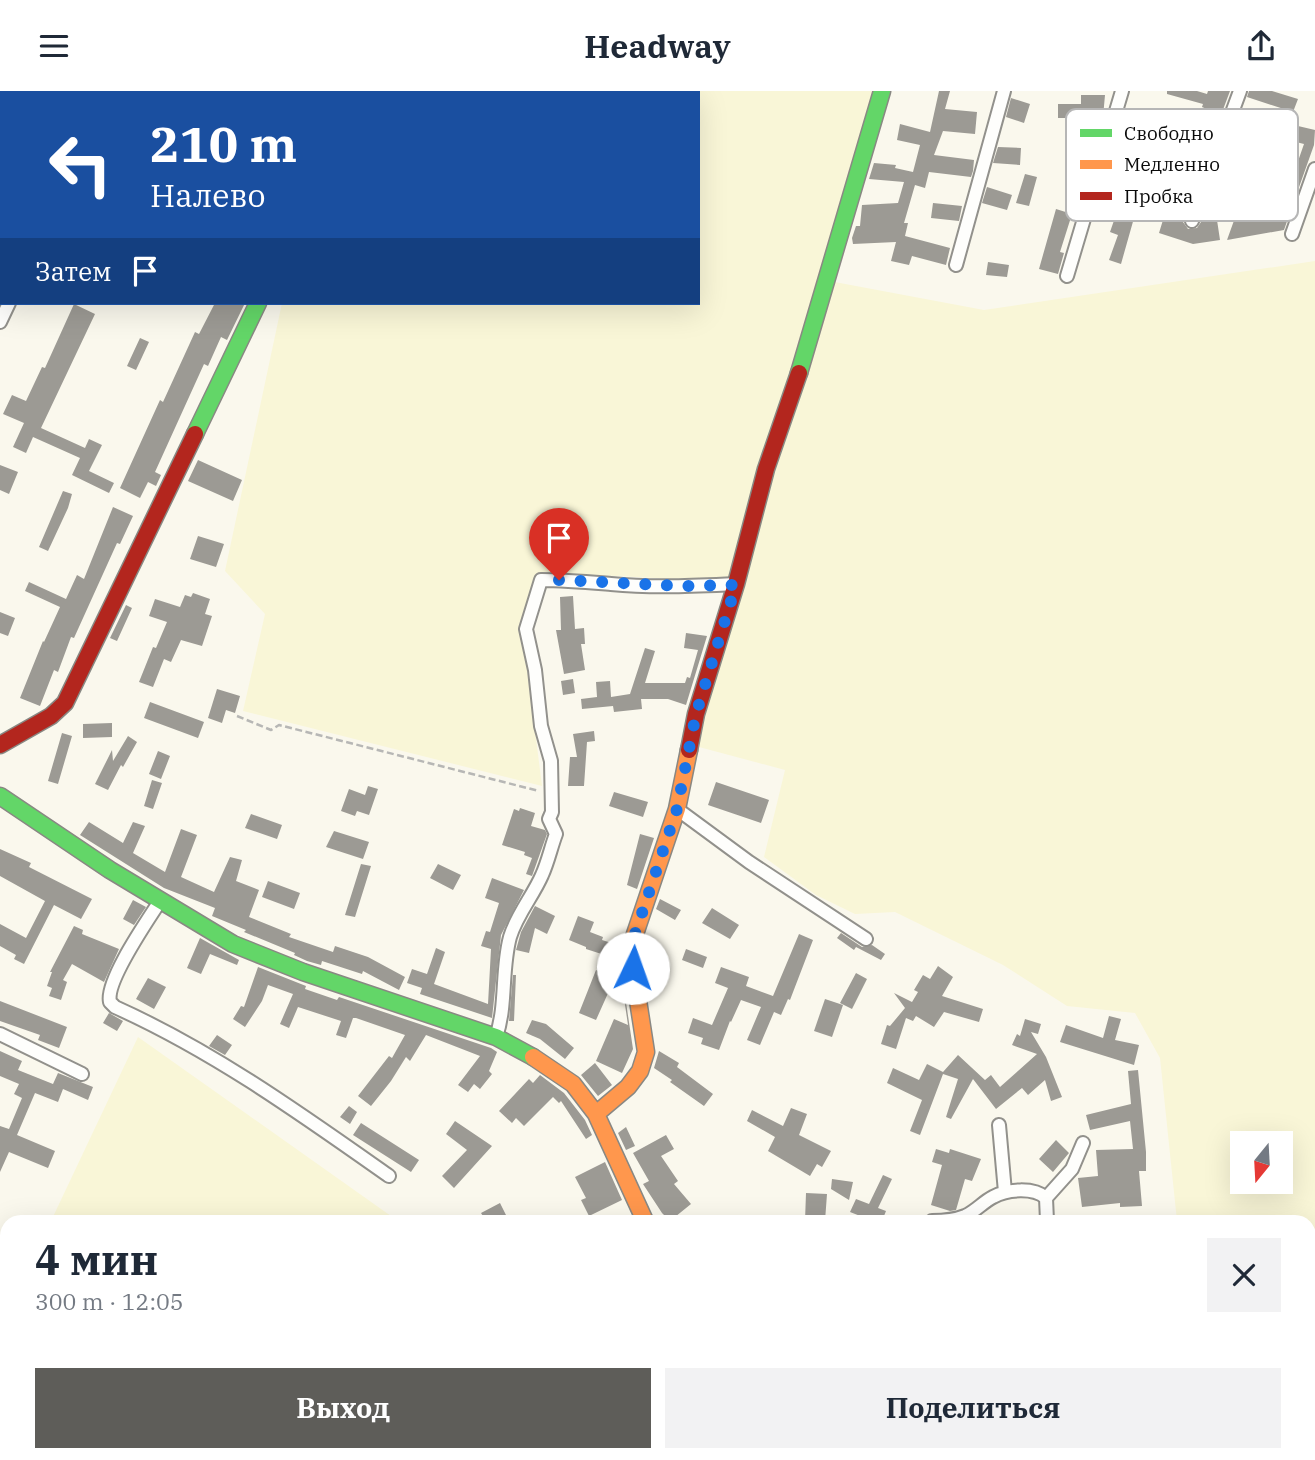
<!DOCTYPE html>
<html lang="ru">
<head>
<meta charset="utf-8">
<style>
  body { margin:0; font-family:"IBM Plex Serif",serif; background:#f2f2f3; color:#1f2937; height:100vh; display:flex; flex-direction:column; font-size:26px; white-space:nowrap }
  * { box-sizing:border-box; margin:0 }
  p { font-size:23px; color:#747a83 }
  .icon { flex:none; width:38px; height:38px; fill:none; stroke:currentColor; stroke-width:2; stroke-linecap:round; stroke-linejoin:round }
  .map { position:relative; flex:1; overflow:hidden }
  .panel { position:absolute; left:0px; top:1124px; width:1316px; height:247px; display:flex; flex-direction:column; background:#fff; border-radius:21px 21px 0 0; box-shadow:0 7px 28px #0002 }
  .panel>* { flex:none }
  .guide { position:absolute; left:0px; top:0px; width:700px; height:214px; box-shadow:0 7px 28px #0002; background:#1a4fa0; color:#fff; overflow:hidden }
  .needle { width:46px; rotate:198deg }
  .fabs { position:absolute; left:1230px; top:1040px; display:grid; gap:14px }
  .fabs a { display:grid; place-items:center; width:63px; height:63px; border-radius:0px; background:#fff; box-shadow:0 7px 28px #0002; font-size:35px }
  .pin { position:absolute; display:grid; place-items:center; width:60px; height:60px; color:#fff; margin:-72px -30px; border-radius:50% 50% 50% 0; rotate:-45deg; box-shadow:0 0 7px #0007 }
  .pin .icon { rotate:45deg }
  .me { position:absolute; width:77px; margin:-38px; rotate:3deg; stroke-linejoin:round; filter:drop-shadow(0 0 5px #0008) }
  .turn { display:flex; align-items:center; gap:24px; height:147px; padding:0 35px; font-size:32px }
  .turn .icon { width:91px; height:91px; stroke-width:2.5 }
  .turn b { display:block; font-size:49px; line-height:60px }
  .then { display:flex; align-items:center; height:66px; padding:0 35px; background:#0003; gap:14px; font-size:26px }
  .round { display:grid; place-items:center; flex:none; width:74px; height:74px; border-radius:0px; background:#f2f2f3 }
  .summary { display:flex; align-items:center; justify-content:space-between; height:119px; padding:0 35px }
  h1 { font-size:42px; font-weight:700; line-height:52px }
  .button { display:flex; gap:14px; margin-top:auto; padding:14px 35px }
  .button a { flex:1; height:80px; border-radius:0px; background:#5e5d59; color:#fff; font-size:28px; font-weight:700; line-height:80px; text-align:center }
  .button a+a { background:#f2f2f3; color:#1f2937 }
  header { display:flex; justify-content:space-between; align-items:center; height:91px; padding:0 35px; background:#fff; font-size:32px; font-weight:700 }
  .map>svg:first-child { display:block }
  .farmland { fill:#f9f6d7; fill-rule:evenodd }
  .building { fill:#9c9a94 }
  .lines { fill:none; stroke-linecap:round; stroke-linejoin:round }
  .street-casing { stroke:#92918c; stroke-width:16 }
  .fast-casing { stroke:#898883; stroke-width:19 }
  .slow-casing { stroke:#898883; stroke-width:19 }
  .jam-casing { stroke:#898883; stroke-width:19 }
  .path { stroke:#b7b7b5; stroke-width:2.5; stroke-dasharray:7 3.5; stroke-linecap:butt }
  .street { stroke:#fefefc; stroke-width:12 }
  .fast { stroke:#63d668; stroke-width:16 }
  .slow { stroke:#ff974d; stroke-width:16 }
  .jam { stroke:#b3261e; stroke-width:16 }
  .route { stroke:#1a73e8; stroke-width:12; stroke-dasharray:0 21.6 }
  .key { fill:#fff; stroke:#b6b6b6; stroke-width:2 }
  .key-label { font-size:19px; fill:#0a0a0a }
</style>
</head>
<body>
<header><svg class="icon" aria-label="menu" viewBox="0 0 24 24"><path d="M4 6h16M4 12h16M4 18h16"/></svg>Headway<svg class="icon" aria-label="share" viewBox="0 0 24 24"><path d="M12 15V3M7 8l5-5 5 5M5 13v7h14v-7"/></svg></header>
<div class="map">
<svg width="1315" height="1369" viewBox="0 0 1315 1369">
  <rect width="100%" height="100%" fill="#faf8ed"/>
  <path class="farmland" d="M328,0H882L824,189L984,219L1315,170V1369H1219L1218,1363H1309V1130H1177L1160,967L1135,922L1067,915L1003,874L895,821L855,823L816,804L764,766L785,679L699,656L731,491L539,481L522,536L542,695L243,620L265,523L225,480L282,212H698V2H327ZM1242,1052H1281V1090H1242Z
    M138,946L398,1130H51Z
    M7,1224V1363H592L595,1369H0V1239Z"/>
  <path class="building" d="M939,0H950L945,18L977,21L975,43L943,40L934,64L974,69L973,80L971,86L929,81L925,97L915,94L904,132H908L905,145L950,157L946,174L912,165L909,174L891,170L896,151L853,153L852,147L856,135H860L862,114L898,112L904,91L869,88L874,72L896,74L895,77L913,81L920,54L897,49L900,33L930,41Z
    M1167,0H1197L1207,3L1208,0H1230L1221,24L1202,16L1203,13L1167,3Z
    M1249,0H1272L1298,8L1293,21L1247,6Z
    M1081,4H1105L1102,37L1096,36L1091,66L1070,63L1075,27H1058V13H1081Z
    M1011,7L1030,13L1024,32L1006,26Z
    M1281,31L1315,39L1314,54L1298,99L1289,96L1304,53L1276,46Z
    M998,56L1021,57L1020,74L993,72Z
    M1025,83L1037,86L1029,115L1016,112Z
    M987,96L1012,104L1007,119L982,112Z
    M1257,97L1246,129L1278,123L1284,107L1294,110L1284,139L1227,149L1241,110H1222L1223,101Z
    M1169,110L1188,116L1183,131L1188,138L1197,137L1201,131L1217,129L1220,149L1193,153L1159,142L1163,129L1150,125L1153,115L1166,119Z
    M933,112L962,115L959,130L931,127Z
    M1119,115L1136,120L1121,173L1109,169L1118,144L1110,141Z
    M1056,118L1072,123L1060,161L1064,162L1058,183L1039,178Z
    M988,171L1009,174L1007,186L986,184Z
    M215,212H245L227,249L221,246L208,275L204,273L155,381L161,384L156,395L148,391L140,407L120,397L160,309L163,311L195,241L199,243Z
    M74,213L95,223L41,337L85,357L89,348L102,354L89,380L114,392L109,402L72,384L80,367L33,346L26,362L13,356L24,332L3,323L12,304L26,310L42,276L45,277Z
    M140,247L149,251L136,279L127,275Z
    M198,369L242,389L233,410L188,390Z
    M0,374L18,381L9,403L0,399Z
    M63,400L72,403L68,417L48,460L39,456Z
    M113,416L133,425L120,453L117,452L74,547L71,546L58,581L54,579L40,615L20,607L43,550L44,551L60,516L25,500L29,491L66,508L77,484L84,488Z
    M198,445L224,453L216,476L190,468Z
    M193,502L210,508L205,523L212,525L202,555L181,549L171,571L164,568L153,596L139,591L153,556L156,557L167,531L149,525L155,508L180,516L185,504L191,506Z
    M573,505L575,538L584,537L585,553H581L585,579L564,583L556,539H561L560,506Z
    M126,514L132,517L117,550L110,547Z
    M0,521L15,527L8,545L0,542Z
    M686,542L707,545L686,614L668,608H641L642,618L614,621L613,615L582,618L581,608L597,606L596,591L610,590L611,606L630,603L645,557L655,560L645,592H685L687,586L690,587L698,559L684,557Z
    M573,588L575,602L563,604L561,590Z
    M217,598L240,605L235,622L226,619L222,632L208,627Z
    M150,611L204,631L198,647L144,627Z
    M112,632V646L83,647V633Z
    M594,640L595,650L587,651L584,695H568L570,666H577L573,643Z
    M62,642L72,645L58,693L48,690Z
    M128,645L137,651L123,676L121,674L108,699L95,693L112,659L113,670Z
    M158,660L170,665L161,688L149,683Z
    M152,689L162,692L153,718L144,715Z
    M716,691L769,709L761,732L708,714Z
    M368,695L378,698L369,724L357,720L355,725L341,720L349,698L365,704Z
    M614,701L648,711L643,726L609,715Z
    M520,717L535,722L531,735L545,739L547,743L532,785L526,783L532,767L524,764L525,761L502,754L514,718L519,720Z
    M251,723L282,734L277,748L245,737Z
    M89,731L123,752L133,731L145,735L133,762L165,781L181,738L197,744L181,786L214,801L230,766L242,769L236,790L259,799L249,826L291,843L289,846L333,861L335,855L368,866L405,886L399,899L363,880L362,883L322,870L321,874L307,870L294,864L295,862L244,841L246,839L212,825L215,817L164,797L80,744Z
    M334,740L369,751L363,768L326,756Z
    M640,743L654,747L637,798L627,794Z
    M0,758L31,772L29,776L92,808L81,828L54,814L24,873L14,868L16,864L0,855V833L26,847L45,810L0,785Z
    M361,773L371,775L355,826L345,824Z
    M438,773L461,784L453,799L430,787Z
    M492,787L524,799L501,844L492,927L420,903L422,897L407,892L412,878L427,883L436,857L445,861L434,893L488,913L491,858L481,855L486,840L490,841L499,812L485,807Z
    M268,790L300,802L294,818L262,806Z
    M660,808L681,819L675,829L656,818Z
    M133,809L146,816L134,834L123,828Z
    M535,815L555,825L547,843L535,837L529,862L516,859L521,841Z
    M712,817L739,834L730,848L702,832Z
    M578,825L594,831L590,841L603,846L602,849L621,855L617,868L586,858V856L569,849Z
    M74,835L83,839L82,843L119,858L104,891L72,873L63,889L67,891L61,909L49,905L52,897L47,895L52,881H50Z
    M841,842L862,856L872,854L885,863L881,869L856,856L854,859L837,847Z
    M799,843L813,849L790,909L788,908L781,924L774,921L760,954L747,949L761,916L741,909L731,931L730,930L719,959L701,953L703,947L688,942L693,927L712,934L728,897L715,892L721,876L749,886L746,895L773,905Z
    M200,847L239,869L237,874L210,863L201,883L187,877Z
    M686,858L707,866L703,877L682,869Z
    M938,875L953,886L942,905L983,918L979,931L944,921L934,936L916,925L913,930L906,927L896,958L881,953L887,934L890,935L905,917L894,902L912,911L918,901L914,899L923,884L930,888Z
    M258,876L306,895L305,898L337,909L339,906L491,957L497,961L489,980L492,983L480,998L474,993L468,1001L458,994L480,965L426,944L410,970L406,966L391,990L371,1015L358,1005L389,965L392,967L405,944L356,927H353L346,947L336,944L341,930L298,916L289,937L280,933L293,903L268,894L262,910L245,936L233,928L241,915L244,916Z
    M596,879L623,891L633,958L622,982L596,970L614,928L628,934L624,907L609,900L596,929L579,922Z
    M856,882L867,888L852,918L840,912Z
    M513,884H516L514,930H509Z
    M148,887L166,896L154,918L136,908Z
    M825,908L843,914L832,946L814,940Z
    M0,910L67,936L59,957L38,949L40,944L0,930Z
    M109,922L123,930L117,940L103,932Z
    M1109,925L1121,928L1115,949L1139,954L1134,974L1060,951L1066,934L1103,947Z
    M1025,928L1041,933L1038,943L1031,941L1046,966L1062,1006L1051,1010L1045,989L1028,1004L1022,997L996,1018L973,988L951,1028L946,1026L958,988L943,983L920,1044L910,1040L922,1009L887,992L893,977L919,989L927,973L943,981L958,964L985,989L991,984L1000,996L1037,963L1012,954L1017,943L1020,945Z
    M532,929L546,933L574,957L565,968L540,948L526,942Z
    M217,944L232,954L225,964L209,955Z
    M0,960L22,970L18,979L53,993L58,982L93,996L88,1009L63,998L58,1011L35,1002L17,1044L55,1060L48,1077L9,1061L0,1081V1035L9,1038L22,1007L14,1003L19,993L0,985Z
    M659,960L679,972L677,976L713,1003L704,1015L670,991L672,989L654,977Z
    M595,972L612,994L598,1005L581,984Z
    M1138,979L1146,1061V1080H1139L1142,1115L1120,1116V1112L1082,1116L1078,1087L1098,1085L1096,1059L1133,1058L1130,1030L1090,1039L1086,1024L1131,1013L1128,980Z
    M540,984L564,1002L585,1029L592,1044L586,1048L561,1010L559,1012L553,1006L524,1035L516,1027L512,1032L499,1020L529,988L533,992Z
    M349,1015L357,1021L350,1033L340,1026Z
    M791,1017L807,1023L799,1044L831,1060L822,1076L817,1073L810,1085L768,1060L775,1046L747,1030L752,1019L783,1035Z
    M455,1030L492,1055L454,1097L442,1085L467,1059L446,1043Z
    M361,1032L419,1069L411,1081L353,1044Z
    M626,1036L635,1055L626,1059L618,1042Z
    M666,1044L674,1058L661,1065L678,1090L674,1093L691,1113L670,1130L662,1122L643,1093L649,1090L633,1062Z
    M1056,1049L1069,1062L1053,1081L1039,1068Z
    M936,1058L949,1062L950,1058L981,1068L972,1090L965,1088L956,1119L950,1120L931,1114L942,1074L932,1071Z
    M605,1071L622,1109L589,1125L581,1109L586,1107L575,1086Z
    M883,1084L892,1088L878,1117L886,1120L882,1130H873L850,1121L856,1108L869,1113Z
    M832,1088L853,1091L849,1109L831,1098Z
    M806,1102L827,1103L825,1130H805Z
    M500,1112L507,1126L499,1130H486L481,1122Z"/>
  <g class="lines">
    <g class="street-casing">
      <path id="street" d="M104,2L105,0
        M0,122L2,123
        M1192,130L1240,0
        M1292,143L1315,78
        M956,174L1004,0
        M1067,185L1122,0
        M0,231L9,212
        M677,718L749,771L866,848
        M160,810C148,829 105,890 110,911L115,916C213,960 301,1023 389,1085
        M0,943L82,983
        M496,946C507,914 501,879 510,846C517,823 533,805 542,784C548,771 551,756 556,743L549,728L552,721L551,670L541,635L535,579L526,538L541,489C565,489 587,491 611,493C652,497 694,495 736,493
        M999,1034L1005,1101
        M1046,1107L1072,1078L1083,1052
        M932,1130C943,1130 955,1129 965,1125C976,1120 983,1111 993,1106C1007,1098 1034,1096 1046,1107L1047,1130
        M853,1369L860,1363
        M1041,1369L1042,1363"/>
    </g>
    <g class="fast-casing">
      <path id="fast" d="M799,282L882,0
        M195,343L258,212
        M0,705L110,779L233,853L303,881L496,946L533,966
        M758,1363L760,1369"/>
    </g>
    <g class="slow-casing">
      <path id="slow" d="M533,966L573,993L596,1023L645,1130
        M596,1023L628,996L640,980L646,961L633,877L634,846L677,718L689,659"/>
    </g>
    <g class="jam-casing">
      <path id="jam" d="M0,654L51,625L65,612L195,343
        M689,659L696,623L736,493L766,378L799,282"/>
    </g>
    <path class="path" d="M237,625L271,639L279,634L539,700"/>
    <use href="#street" class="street"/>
    <use href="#fast" class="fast"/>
    <use href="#slow" class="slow"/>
    <use href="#jam" class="jam"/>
  </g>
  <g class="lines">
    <path class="route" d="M559,489L683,495L736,494L696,623L677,718L634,846L633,877"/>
  </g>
  <rect x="1066" y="18" width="232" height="112" rx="10" class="key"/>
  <rect x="1080" y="38" width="32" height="8" fill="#63d668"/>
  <rect x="1080" y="69" width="32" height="9" fill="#ff974d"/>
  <rect x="1080" y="101" width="32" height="8" fill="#b3261e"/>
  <g class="key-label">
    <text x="1124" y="49">Свободно</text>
    <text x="1124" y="80">Медленно</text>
    <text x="1124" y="112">Пробка</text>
  </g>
</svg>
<div class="fabs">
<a><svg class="needle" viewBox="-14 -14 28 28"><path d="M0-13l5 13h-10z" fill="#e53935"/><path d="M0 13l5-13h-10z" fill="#747a83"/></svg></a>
</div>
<div class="pin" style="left:559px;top:489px;background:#d93025"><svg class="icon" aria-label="arrive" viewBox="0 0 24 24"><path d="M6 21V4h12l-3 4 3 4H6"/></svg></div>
<svg class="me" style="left:633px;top:877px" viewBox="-20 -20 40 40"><circle r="19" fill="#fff"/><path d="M0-13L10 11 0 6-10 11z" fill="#1a73e8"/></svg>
<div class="guide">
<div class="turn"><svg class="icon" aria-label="left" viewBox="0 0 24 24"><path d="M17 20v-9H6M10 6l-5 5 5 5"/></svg><div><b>210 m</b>Налево</div></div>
<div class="then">Затем<svg class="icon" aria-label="arrive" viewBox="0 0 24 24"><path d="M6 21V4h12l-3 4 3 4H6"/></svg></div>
</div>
<section class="panel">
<div class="summary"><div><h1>4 мин</h1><p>300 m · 12:05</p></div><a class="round"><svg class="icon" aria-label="close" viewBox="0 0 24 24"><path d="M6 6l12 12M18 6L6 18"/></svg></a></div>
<div class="button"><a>Выход</a><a>Поделиться</a></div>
</section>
</div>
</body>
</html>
